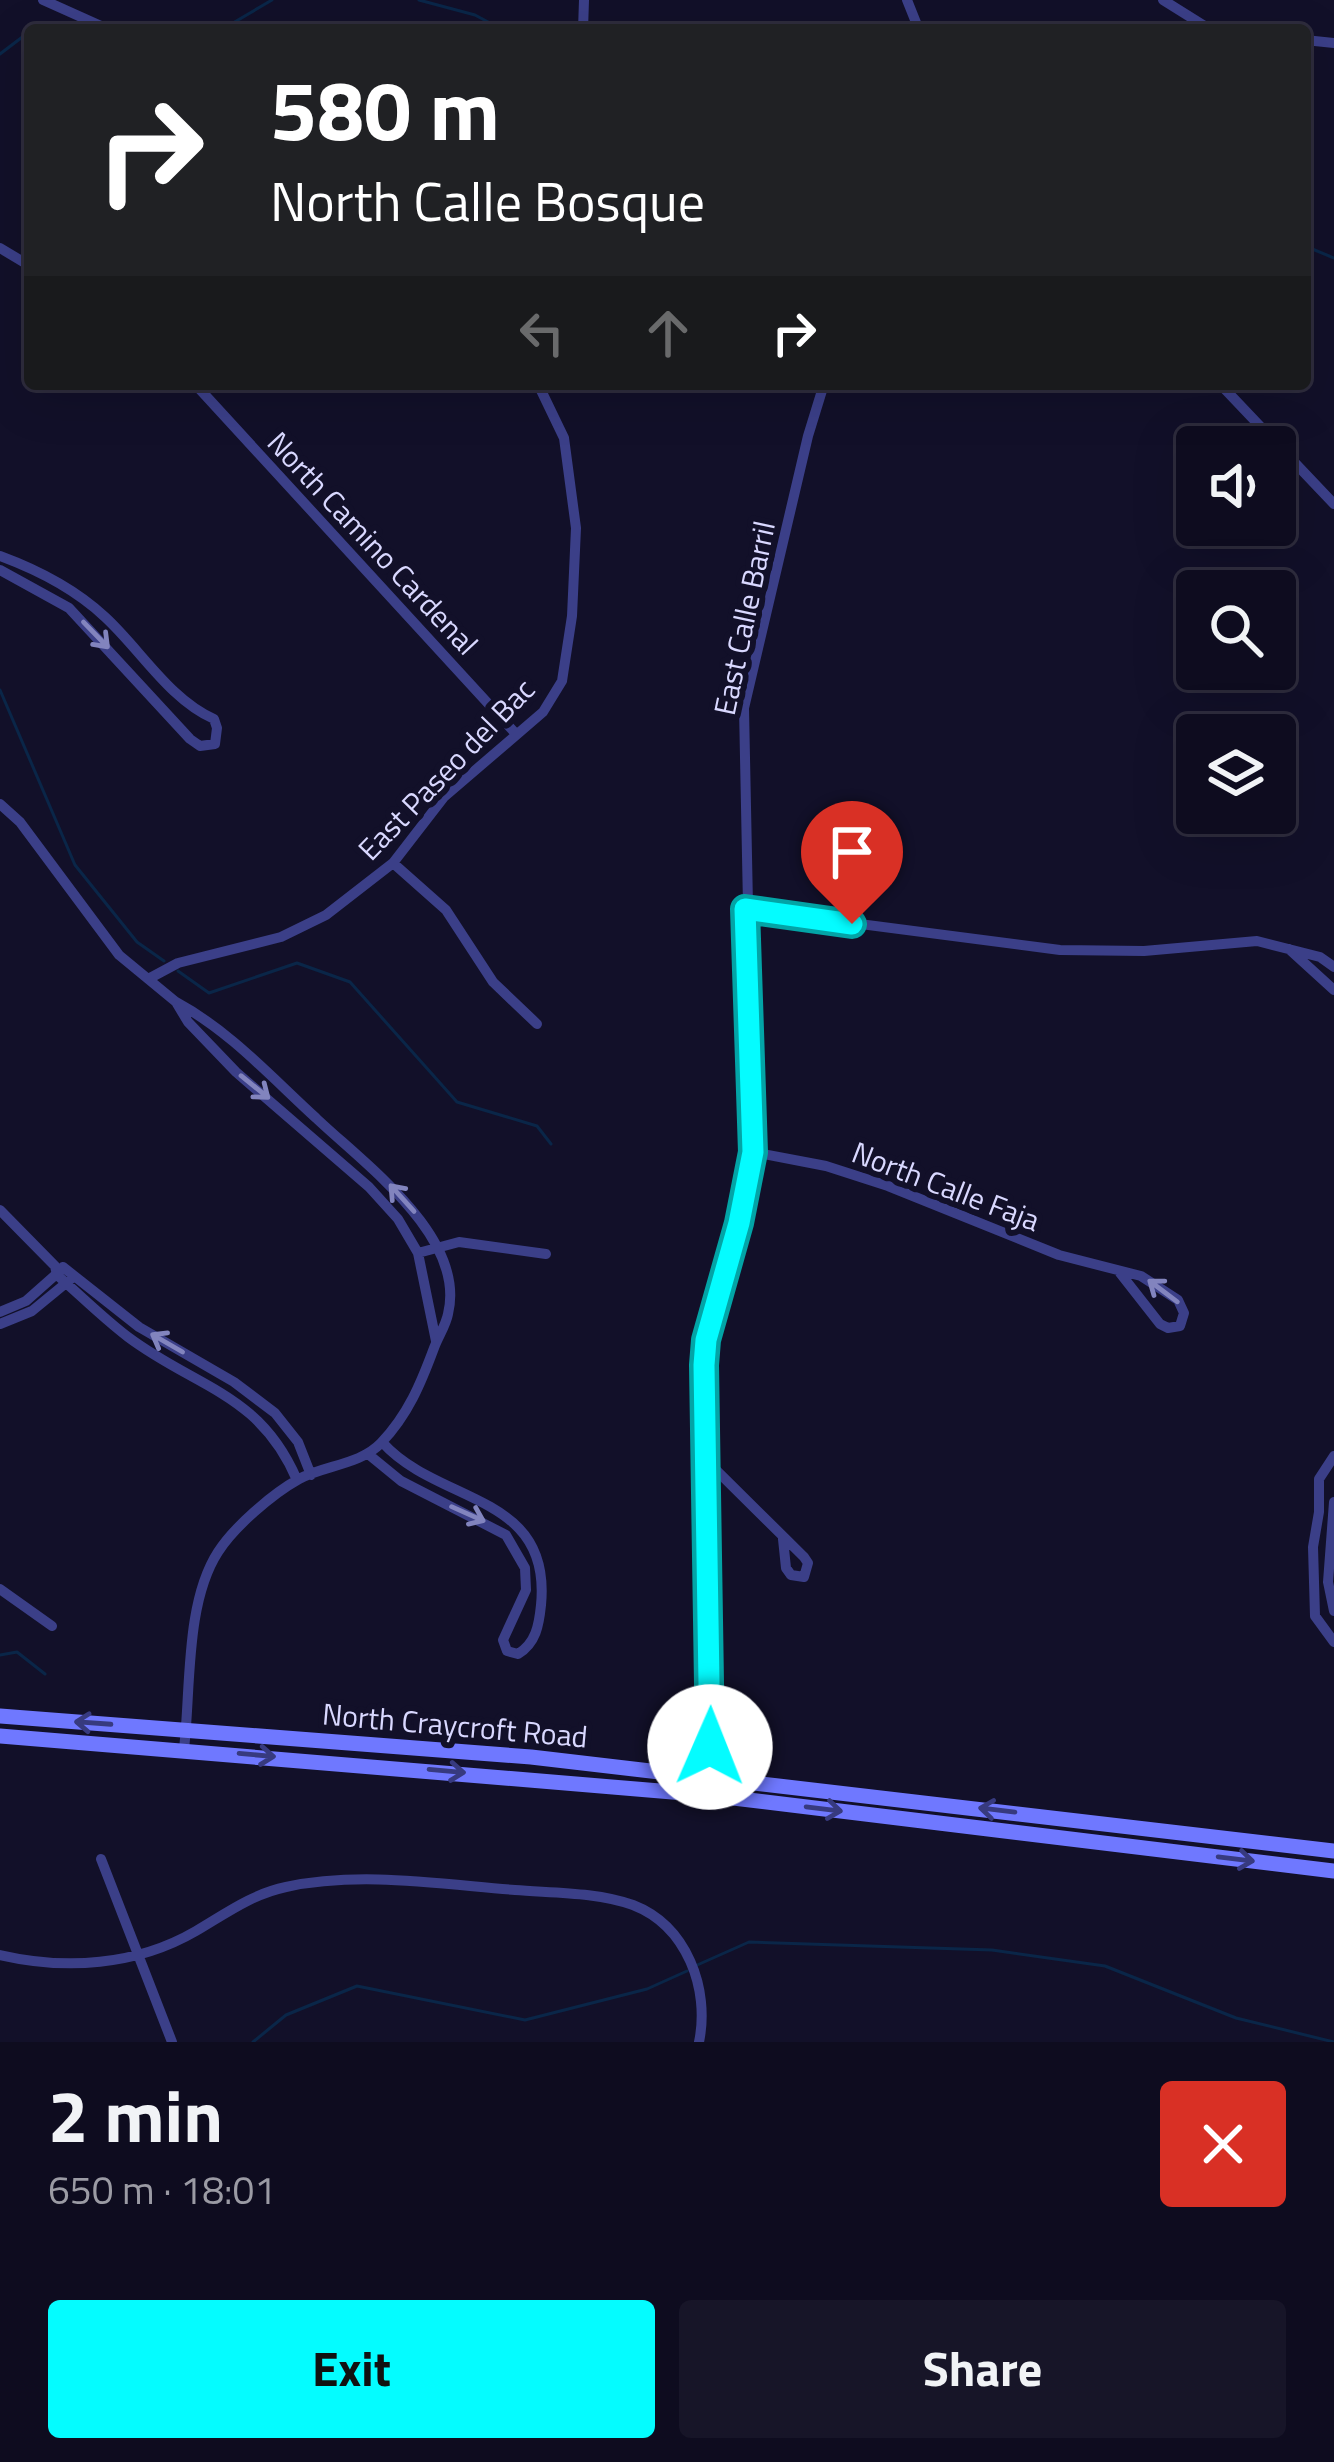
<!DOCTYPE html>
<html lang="en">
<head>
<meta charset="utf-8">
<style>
  body { margin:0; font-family:"Titillium Web",sans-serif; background:#171528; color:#f1f3f6; height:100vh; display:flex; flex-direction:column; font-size:45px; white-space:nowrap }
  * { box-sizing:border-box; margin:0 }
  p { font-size:39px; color:#9b9ba4 }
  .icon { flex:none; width:66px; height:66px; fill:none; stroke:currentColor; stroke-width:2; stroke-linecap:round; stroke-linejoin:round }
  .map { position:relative; height:2042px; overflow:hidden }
  .details { display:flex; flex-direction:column; background:#0e0c1f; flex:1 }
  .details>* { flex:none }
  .hud { position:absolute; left:24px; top:24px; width:1287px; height:366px; border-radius:12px; box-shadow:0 12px 48px #0002,0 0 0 3px #2e2c3d; background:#202124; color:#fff; overflow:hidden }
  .tools { position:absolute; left:1176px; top:426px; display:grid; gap:24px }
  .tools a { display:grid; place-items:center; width:120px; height:120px; border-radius:12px; background:#0e0c1f; box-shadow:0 12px 48px #0002,0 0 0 3px #2e2c3d; font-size:60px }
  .pin { position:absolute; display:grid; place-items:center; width:102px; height:102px; color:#fff; margin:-123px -51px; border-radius:50% 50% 50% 0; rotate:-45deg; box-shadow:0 0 12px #0007 }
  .pin .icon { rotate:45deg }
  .me { position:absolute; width:132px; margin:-66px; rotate:1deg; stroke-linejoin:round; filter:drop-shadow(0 0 9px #0008) }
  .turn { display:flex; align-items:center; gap:42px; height:252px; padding:0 48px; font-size:54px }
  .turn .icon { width:156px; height:156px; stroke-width:2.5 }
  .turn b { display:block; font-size:84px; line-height:102px }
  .lanes { display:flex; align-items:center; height:114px; padding:0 48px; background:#0003; justify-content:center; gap:60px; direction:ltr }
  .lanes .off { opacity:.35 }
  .round { display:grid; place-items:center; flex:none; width:126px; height:126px; border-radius:12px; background:#171528 }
  .headline { display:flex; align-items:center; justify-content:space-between; height:204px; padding:0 48px }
  h1 { font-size:72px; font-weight:700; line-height:90px }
  .primary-button { display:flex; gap:24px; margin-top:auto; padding:24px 48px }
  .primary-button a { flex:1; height:138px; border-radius:12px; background:#04fcff; color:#111; font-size:48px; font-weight:700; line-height:138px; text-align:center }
  .primary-button a+a { background:#171528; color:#f1f3f6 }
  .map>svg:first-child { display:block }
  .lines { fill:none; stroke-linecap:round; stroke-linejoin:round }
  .stream { stroke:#0a2648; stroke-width:3 }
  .minor { stroke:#3b3f88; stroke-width:10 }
  .secondary { stroke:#6f78ff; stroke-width:15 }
  .oneway { stroke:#8284be }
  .oneway2 { stroke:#373a7f }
  .route-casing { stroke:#03a4a6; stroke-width:30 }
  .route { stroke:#04fcff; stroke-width:21 }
  .labels { text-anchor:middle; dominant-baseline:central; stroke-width:12; stroke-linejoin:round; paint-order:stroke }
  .street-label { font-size:30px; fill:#d9d8ff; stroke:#121029 }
</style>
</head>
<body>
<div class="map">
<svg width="1334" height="2042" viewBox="0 0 1334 2042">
  <rect width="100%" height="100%" fill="#121029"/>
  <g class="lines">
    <path class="stream" d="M419,0L475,15L503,30
      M221,30L272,0
      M0,54L25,35H30
      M1305,246L1334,258
      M0,690L75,865L137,942L164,961
      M178,971L209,993L297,963L350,982L457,1102L537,1126L551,1144
      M0,1655L17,1652L45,1674
      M695,1966L749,1942L992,1950L1105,1966L1236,2018L1334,2042
      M253,2042L286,2015L357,1986L525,2020L647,1989L687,1971"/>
    <path class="minor" d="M43,0L110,30
      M907,0L919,30
      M1163,0L1211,30
      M583,30L584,0
      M1305,40L1334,43
      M0,248L30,266
      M195,384L516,734
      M1220,384L1334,504
      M0,556C38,570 75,589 105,617C140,649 169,699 214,719L217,728L215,744L200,746L190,739L69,608L0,570
      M0,804L20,822L119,955L176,1002L188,1022L236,1072L369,1187L398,1219L418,1253L436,1341
      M393,863L446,910L493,982L537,1024
      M745,909L1060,950L1144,951L1257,941L1320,957L1334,967
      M1289,949L1334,990
      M150,978L178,963L281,937L326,915L393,863L444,797L543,712L562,681L572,616L576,528L564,438L538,384
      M176,1002C230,1031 271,1077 316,1118C363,1163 467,1237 448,1314C446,1325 438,1337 434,1348C421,1383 408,1415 381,1443C360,1465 325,1465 299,1479C272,1494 234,1527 218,1552C185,1603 191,1689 184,1749
      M753,1152L826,1166L888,1186L1059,1255L1141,1276L1178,1300L1184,1313L1180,1326L1168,1328L1160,1324L1120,1273
      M0,1210L55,1266
      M418,1253L459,1242L546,1254
      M55,1266L57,1275C80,1295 103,1318 128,1337C196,1388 260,1393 297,1480
      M63,1267L139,1327L234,1382L275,1413L298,1442L311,1475
      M0,1312L26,1301L61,1270
      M0,1324L32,1311L71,1279
      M368,1454L401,1481L506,1535L525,1568L526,1590L503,1640L507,1651L518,1654C536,1643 539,1625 541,1605C552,1492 438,1505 382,1442
      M1334,1456L1319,1479V1512L1313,1547L1315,1616L1334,1642
      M708,1462L804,1557L808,1563L804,1577L791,1575L786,1568L783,1539
      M1334,1502L1328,1582L1334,1611
      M0,1589L52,1626
      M710,1780L705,1339L739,1223L753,1152L744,708L808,436L824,384
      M101,1859L172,2042
      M0,1955C65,1970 136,1966 196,1931C225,1914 252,1894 286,1887C359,1871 440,1884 515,1890C553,1893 597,1892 633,1905C687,1926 710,1989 699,2042"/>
    <path class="secondary" d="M0,1716L531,1757L1334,1851
      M0,1736L708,1795L1334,1871"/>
  </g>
  <defs><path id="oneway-shaft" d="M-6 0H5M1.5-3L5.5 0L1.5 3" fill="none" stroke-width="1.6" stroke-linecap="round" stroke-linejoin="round" transform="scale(3)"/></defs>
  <g class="oneway">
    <use href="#oneway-shaft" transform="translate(96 635) rotate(46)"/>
    <use href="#oneway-shaft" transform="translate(255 1087) rotate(39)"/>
    <use href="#oneway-shaft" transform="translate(402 1198) rotate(-132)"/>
    <use href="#oneway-shaft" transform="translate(1163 1291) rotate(-143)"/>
    <use href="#oneway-shaft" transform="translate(167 1343) rotate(-150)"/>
    <use href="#oneway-shaft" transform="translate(468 1514) rotate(24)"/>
  </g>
  <g class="oneway2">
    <use href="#oneway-shaft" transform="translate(93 1723) rotate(-176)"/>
    <use href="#oneway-shaft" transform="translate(257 1755) rotate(5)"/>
    <use href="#oneway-shaft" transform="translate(447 1771) rotate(5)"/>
    <use href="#oneway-shaft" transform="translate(824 1809) rotate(7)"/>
    <use href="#oneway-shaft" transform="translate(997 1810) rotate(-173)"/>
    <use href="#oneway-shaft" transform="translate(1236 1859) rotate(7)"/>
  </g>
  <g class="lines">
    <g class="route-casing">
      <path id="route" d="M710,1747L704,1365L706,1340L739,1223L753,1152L745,909L852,924"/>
    </g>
    <use href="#route" class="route"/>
  </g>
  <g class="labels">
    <g class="street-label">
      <text transform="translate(373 543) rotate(47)">North Camino Cardenal</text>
      <text transform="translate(744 618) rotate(-78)">East Calle Barril</text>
      <text transform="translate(446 769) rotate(-46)">East Paseo del Bac</text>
      <text transform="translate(946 1186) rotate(21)">North Calle Faja</text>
      <text transform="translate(455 1725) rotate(5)">North Craycroft Road</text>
    </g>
  </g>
</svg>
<div class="tools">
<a><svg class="icon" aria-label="sound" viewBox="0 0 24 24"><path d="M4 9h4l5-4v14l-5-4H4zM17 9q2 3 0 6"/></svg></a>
<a><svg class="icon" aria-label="search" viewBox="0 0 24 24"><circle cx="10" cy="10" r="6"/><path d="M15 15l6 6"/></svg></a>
<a><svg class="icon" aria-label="layers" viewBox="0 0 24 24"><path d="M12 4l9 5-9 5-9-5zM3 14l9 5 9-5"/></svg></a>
</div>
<div class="pin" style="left:852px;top:924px;background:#d93025"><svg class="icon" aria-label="arrive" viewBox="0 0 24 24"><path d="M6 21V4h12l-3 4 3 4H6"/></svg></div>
<svg class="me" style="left:710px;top:1747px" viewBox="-20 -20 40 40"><circle r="19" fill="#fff"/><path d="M0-13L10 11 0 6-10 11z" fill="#04fcff"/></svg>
<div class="hud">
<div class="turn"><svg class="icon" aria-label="right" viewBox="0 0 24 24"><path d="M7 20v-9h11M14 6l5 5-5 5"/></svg><div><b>580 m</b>North Calle Bosque</div></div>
<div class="lanes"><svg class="icon off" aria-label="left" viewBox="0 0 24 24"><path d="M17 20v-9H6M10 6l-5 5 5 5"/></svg><svg class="icon off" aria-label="ahead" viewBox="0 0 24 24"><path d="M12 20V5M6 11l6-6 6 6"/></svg><svg class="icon" aria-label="right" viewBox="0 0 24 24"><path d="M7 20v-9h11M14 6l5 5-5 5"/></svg></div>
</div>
</div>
<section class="details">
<div class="headline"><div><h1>2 min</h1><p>650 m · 18:01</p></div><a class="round" style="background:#d93025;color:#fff"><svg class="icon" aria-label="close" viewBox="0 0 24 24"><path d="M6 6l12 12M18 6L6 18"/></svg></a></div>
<div class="primary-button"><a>Exit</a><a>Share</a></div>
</section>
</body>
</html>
